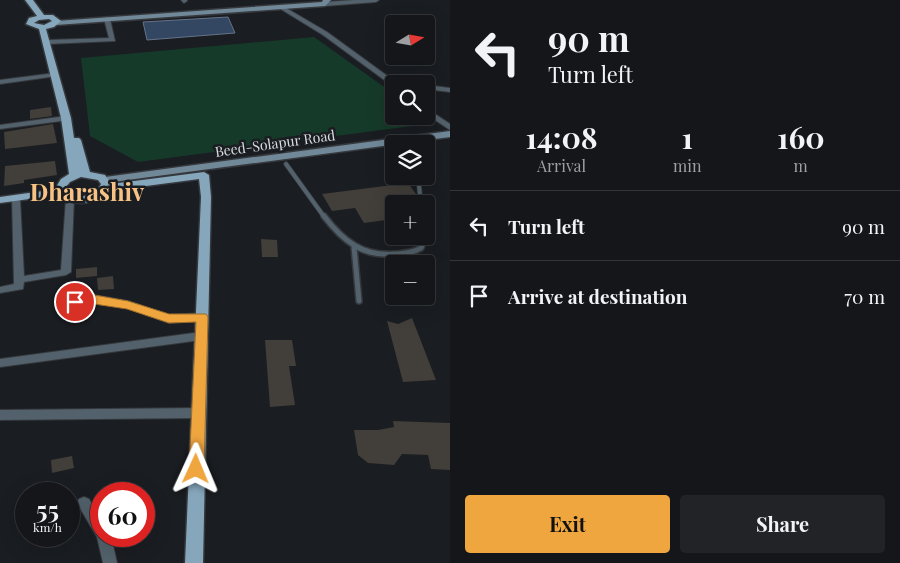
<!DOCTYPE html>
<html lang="en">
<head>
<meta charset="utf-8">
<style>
  body { margin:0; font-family:"Playfair Display",serif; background:#212326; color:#f1f3f6; height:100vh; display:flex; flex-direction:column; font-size:19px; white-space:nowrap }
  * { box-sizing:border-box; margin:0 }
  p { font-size:16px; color:#9d9fa2 }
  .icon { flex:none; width:28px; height:28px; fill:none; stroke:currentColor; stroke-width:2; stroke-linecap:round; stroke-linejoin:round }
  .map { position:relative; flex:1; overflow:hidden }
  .panel { display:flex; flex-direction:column; background:#141619; width:450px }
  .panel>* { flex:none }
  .guide { background:#141619; color:#f1f3f6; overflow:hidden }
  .needle { width:32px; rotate:79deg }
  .buttons { position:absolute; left:385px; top:15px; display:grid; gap:10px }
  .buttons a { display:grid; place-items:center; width:50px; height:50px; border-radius:5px; background:#141619; box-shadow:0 5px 20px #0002,0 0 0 1px #333538; font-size:25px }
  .speed { position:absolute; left:15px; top:482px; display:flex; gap:10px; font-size:25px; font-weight:700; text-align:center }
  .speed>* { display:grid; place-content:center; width:65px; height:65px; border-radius:50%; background:#141619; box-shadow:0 5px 20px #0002,0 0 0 1px #333538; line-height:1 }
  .speed small { font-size:12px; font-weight:400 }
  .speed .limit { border:8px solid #d22; background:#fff; color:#111 }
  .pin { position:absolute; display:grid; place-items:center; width:42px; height:42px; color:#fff; margin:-21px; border:2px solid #fff; border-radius:50%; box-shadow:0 1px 5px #0007 }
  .me { position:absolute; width:55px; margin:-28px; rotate:1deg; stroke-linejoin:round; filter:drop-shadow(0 0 4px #0008) }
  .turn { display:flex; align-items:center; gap:18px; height:105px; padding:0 15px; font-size:22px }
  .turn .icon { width:65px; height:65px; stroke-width:2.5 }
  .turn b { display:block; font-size:35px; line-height:42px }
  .eta { display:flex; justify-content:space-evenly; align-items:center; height:85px; text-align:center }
  .eta b { font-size:30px; font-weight:700; line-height:35px }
  .primary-button { display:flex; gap:10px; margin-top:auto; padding:10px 15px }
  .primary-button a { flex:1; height:58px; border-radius:5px; background:#f0a63f; color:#111; font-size:20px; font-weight:700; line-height:58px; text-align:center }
  .primary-button a+a { background:#212326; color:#f1f3f6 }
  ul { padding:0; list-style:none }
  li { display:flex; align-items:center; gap:15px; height:70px; padding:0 15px; border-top:1px solid #333538 }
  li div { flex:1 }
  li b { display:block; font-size:19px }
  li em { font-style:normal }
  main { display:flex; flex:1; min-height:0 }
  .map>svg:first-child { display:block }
  .green { fill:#163a2a }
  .water { fill:#334662; stroke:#657388 }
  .building { fill:#423e39 }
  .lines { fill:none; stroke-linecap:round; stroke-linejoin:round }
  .lane-far1-casing { stroke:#35383c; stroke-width:5.5 }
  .lane-casing { stroke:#35383c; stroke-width:8 }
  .street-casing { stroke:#35383c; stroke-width:2 }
  .secondary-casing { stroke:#35383c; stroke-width:3 }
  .primary-casing { stroke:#35383c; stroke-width:3 }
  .lane-far1 { stroke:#52616b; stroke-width:4 }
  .lane { stroke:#52616b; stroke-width:5 }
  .street { fill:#52616b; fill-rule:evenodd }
  .secondary { fill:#708898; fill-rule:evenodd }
  .primary { fill:#86a6bb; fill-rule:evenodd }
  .route { fill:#f0a63f; stroke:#9c6c29 }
  .labels { text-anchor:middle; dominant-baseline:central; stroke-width:5; stroke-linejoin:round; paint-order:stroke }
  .street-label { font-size:14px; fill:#dadcdf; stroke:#1a1d21 }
  .town-label { font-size:24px; font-weight:bold; fill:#f7c283; stroke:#1a1d21 }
</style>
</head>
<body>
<main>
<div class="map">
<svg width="450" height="563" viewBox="0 0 450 563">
  <rect width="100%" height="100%" fill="#1a1d21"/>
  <path class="green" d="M314,37L394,94V116H426L435,123L138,162L90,136L81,58Z"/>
  <path class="water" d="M228,17L235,33L147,40L143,22Z"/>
  <path class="building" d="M51,107L52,116L30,119V110Z
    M53,124L57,143L5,149L4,132Z
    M55,161L57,175L24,180V183L4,186L5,166Z
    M408,183L416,194L400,195L403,199L393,201L394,219L364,223L355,208L332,211L322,194Z
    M261,239L277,240L278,257H262Z
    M97,267V276L76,278V269Z
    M113,276L114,289L98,290L97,278Z
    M412,318L436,380L403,382L387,321L398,324Z
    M265,340H292L296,366H289L295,405L270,407Z
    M393,421L450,423V470L431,469L428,455L402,454L394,465L368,463L358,455L354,430H378L394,427Z
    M72,456L74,468L52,473L51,460Z"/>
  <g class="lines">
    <g class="lane-far1-casing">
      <path id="lane-far1" d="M286,164L325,218
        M418,176L421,204"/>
    </g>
    <g class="lane-casing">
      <path id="lane" d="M324,216C343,241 363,257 395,254C405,253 413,253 421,248L426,236
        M354,247L359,301"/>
    </g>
    <g class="street-casing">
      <path id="street" d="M181,0H187V1L184,3Z
        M354,0H379L376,2L325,6L322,4L325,2Z
        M281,5L327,32L393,80L410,84H394V86L387,82L323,35L279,8L278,7Z
        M107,17L110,19L115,41L47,44L44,42L47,40L109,38L104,19Z
        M55,73L58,75L57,76L0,84V80Z
        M426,85L450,88V92L426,89Z
        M426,108L450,124V130L426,114Z
        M66,116L70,118L69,120L0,129V125Z
        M16,195L20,198L24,276L61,270L66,198L70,195L73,196L74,198L71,272L66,275L24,282L23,289L0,293V287L14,284L12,198Z
        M94,295L128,301L169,315L202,313L206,314L207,317L206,320L202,321L169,323L127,308L94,303L75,306L70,302L75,298Z
        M201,332L205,333L206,336L205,339L201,340L0,367V359Z
        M198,408L202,410L204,413L202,416L198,418L0,420V410Z
        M84,497L89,499L101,520V536H111L117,563H103L97,537L77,503L79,499Z"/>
    </g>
    <g class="secondary-casing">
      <path id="secondary" d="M323,0H331L325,6L56,25L52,23L56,21L322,2Z
        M450,131V137L105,183L100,180L105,177Z"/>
    </g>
    <g class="primary-casing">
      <path id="primary" d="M25,0H33L44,15H53L61,21L54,27L46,29L71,118L74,138H79L81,140L90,172L105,175L111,184L204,172L209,175L211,197L203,563H185L201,197L199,179L108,191C96,204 74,208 59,195L0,203V197L57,189L56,187L61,179L69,174L61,118L39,29L26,24L29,18L37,16ZM49,19L52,21L44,25L34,23L39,20ZM81,177L98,180L101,184C96,195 84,198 72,195L66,187L70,182Z"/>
    </g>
    <use href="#lane-far1" class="lane-far1"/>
    <use href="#lane" class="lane"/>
    <use href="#street" class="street"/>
    <use href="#secondary" class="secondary"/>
    <use href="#primary" class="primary"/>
  </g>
  <path class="route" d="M94,295L128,301L169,314H206L208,317L204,469L201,473L196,475L191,473L189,469L196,322L169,323L127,309L94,304L75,306L69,302L75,298Z"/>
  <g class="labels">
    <g class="street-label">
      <text transform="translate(275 143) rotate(-8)">Beed-Solapur Road</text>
    </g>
    <g class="town-label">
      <text x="87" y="191">Dharashiv</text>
    </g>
  </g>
</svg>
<div class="buttons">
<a><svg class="needle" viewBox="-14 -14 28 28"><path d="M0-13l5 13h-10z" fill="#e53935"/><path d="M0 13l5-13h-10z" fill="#9d9fa2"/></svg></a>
<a><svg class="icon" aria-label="search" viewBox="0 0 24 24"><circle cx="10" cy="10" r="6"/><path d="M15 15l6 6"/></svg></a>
<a><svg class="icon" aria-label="layers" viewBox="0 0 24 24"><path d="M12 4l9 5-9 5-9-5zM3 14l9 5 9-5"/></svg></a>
<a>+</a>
<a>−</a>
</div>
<div class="speed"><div>55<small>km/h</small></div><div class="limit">60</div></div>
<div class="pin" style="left:75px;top:302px;background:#d93025"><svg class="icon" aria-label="arrive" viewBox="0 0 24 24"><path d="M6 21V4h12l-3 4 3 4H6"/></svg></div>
<svg class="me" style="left:196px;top:469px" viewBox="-20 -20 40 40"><path d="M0-17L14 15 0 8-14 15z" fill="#f0a63f" stroke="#fff" stroke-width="4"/></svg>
</div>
<section class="panel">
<div class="guide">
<div class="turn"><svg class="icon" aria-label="left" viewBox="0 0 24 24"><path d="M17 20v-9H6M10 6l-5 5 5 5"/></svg><div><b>90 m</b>Turn left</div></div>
</div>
<div class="eta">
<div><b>14:08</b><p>Arrival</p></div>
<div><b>1</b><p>min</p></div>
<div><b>160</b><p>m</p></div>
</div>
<ul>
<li><svg class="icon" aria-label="left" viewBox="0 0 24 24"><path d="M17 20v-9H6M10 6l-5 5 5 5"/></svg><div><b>Turn left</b></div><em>90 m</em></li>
<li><svg class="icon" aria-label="arrive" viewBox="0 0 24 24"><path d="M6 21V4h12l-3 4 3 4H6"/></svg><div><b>Arrive at destination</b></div><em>70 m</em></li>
</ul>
<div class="primary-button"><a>Exit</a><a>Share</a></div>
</section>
</main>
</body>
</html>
